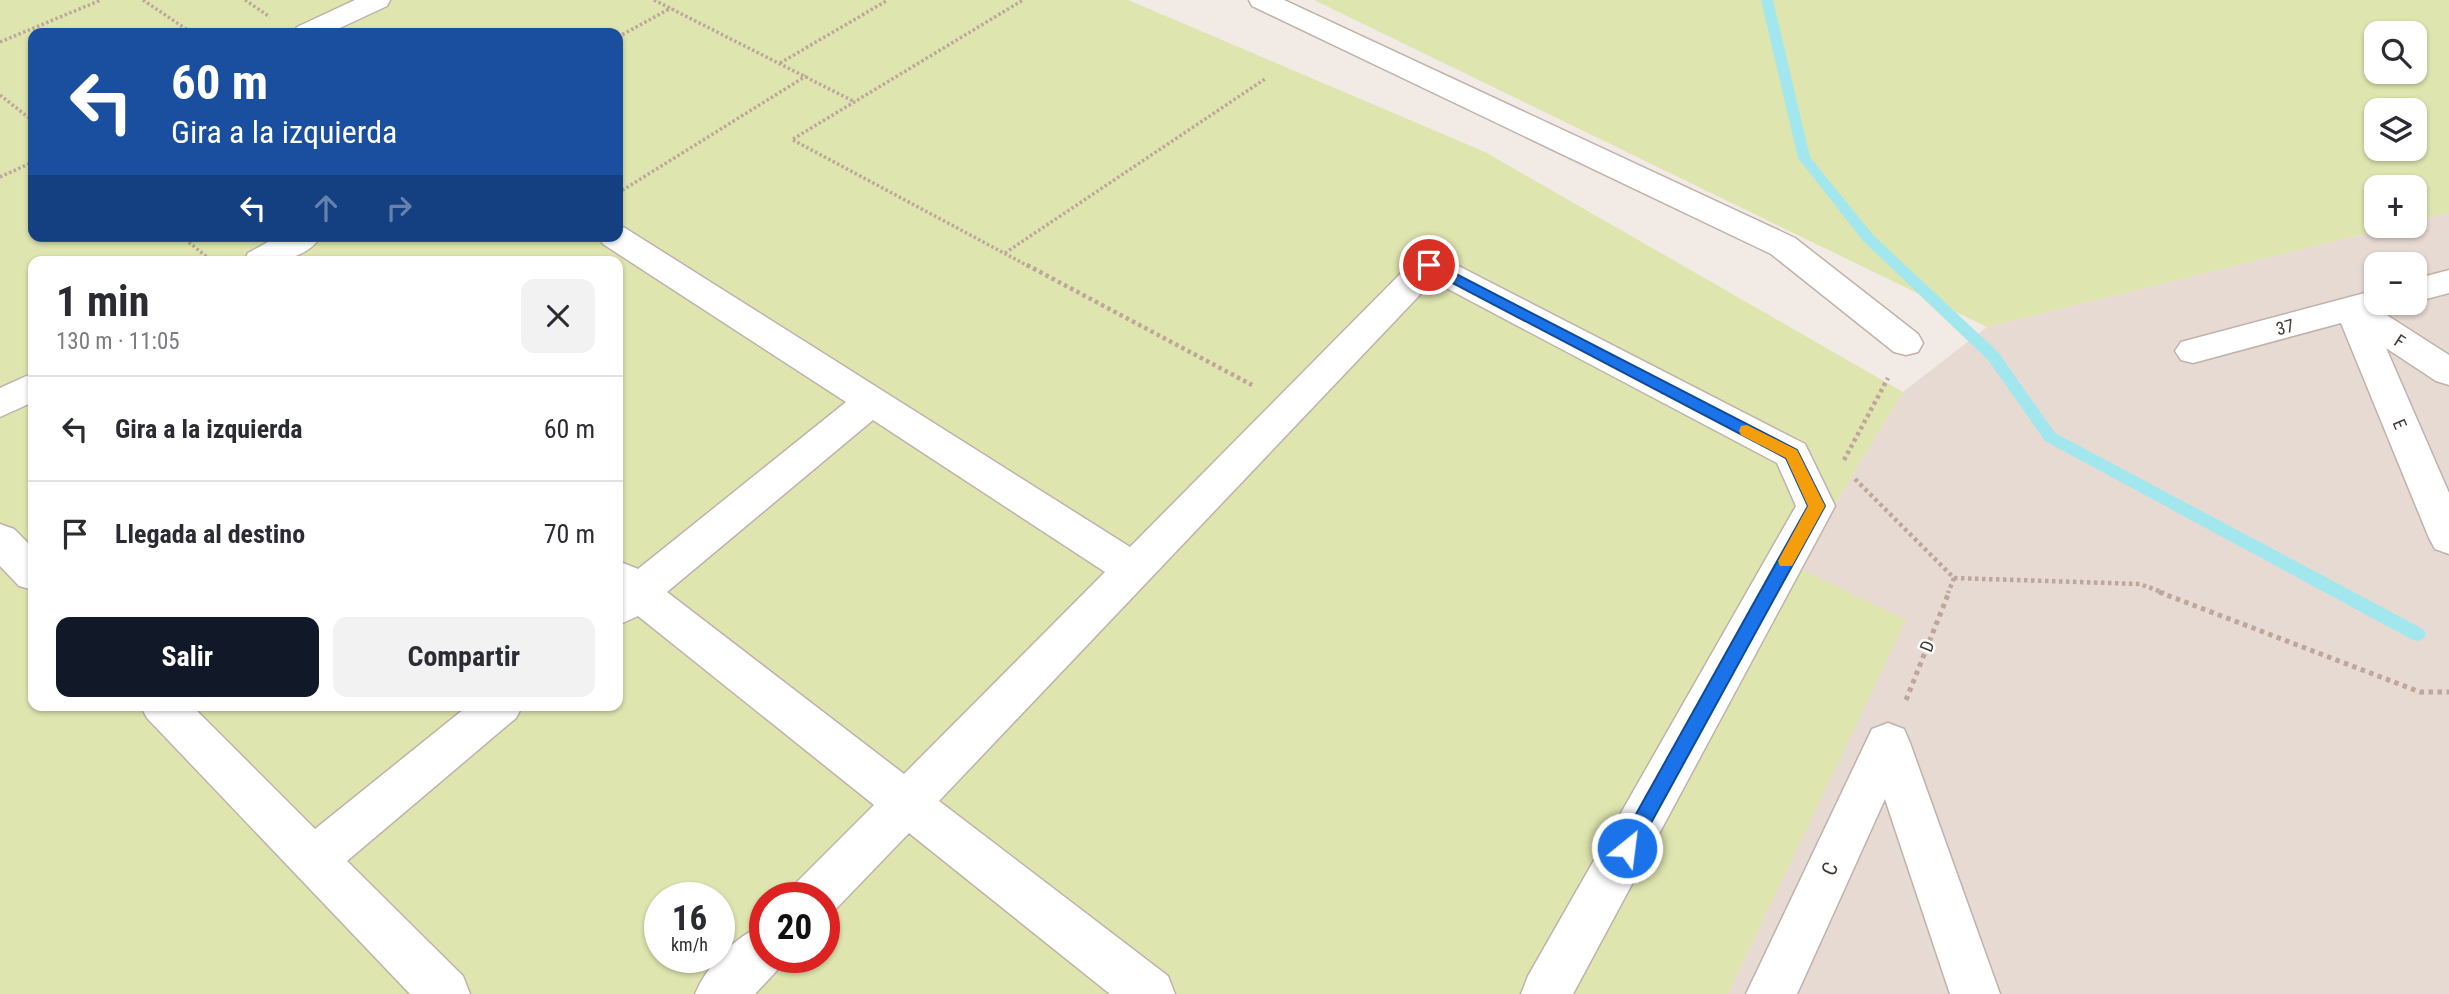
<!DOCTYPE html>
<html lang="es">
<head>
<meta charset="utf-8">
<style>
  body { margin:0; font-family:"Roboto Condensed",sans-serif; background:#f2f2f3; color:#2b2b33; height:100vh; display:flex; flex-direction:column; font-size:26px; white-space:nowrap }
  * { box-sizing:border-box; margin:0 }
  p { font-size:23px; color:#7c7c81 }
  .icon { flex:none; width:38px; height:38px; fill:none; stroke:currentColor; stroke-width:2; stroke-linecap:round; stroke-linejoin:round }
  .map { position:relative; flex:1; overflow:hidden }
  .details { position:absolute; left:28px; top:256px; width:595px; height:455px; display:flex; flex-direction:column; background:#fff; border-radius:14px; box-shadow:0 2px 5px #0004 }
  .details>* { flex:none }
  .guide { position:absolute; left:28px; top:28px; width:595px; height:214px; border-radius:14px; box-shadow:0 2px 5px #0004; background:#1a4fa0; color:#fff; overflow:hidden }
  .buttons { position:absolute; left:2364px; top:21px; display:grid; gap:14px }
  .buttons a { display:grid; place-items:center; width:63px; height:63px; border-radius:14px; background:#fff; box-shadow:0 2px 5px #0004; font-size:35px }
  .speed { position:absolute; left:644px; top:882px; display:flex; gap:14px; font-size:35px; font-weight:700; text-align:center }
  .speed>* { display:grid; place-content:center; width:91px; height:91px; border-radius:50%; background:#fff; box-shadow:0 2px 5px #0004; line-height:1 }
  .speed small { font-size:18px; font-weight:400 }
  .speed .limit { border:10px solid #d22; background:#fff; color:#111 }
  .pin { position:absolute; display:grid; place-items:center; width:60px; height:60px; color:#fff; margin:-30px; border:4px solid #fff; border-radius:50%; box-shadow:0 2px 7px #0007 }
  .me { position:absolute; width:77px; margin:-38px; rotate:29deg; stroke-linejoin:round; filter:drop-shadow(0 0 5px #0008) }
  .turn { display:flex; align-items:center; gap:24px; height:147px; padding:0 28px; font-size:32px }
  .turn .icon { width:91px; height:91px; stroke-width:2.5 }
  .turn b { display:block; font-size:49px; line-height:60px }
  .lanes { display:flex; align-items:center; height:66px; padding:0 28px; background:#0003; justify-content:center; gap:35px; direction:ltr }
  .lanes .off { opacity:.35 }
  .round { display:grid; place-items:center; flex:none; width:74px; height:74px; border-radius:14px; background:#f2f2f3 }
  .overview { display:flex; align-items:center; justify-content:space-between; height:119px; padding:0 28px }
  h1 { font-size:42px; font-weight:700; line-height:52px }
  .action { display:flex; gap:14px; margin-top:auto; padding:14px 28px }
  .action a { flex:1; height:80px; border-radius:14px; background:#111827; color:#fff; font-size:28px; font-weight:700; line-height:80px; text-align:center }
  .action a+a { background:#f2f2f3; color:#2b2b33 }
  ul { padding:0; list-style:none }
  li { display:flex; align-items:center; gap:21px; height:105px; padding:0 28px; border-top:2px solid #e1e1e2 }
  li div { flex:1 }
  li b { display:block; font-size:26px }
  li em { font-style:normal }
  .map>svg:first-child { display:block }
  .residential { fill:#e6dad3; fill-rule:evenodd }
  .green { fill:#dee5af; fill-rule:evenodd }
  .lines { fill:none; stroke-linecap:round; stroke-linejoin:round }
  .stream { fill:#a2e7ee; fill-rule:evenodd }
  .minor-casing { stroke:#c0b2ab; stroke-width:3 }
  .path-far2 { stroke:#bea69a; stroke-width:3.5; stroke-dasharray:2.5 2.5; stroke-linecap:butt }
  .path-far1 { stroke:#bea69a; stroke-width:4.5; stroke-dasharray:3.5 3.5; stroke-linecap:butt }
  .path { stroke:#bea69a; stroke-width:5; stroke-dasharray:4.5 4.5; stroke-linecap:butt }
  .minor { fill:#fff; fill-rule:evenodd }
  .route { fill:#1a73e8; stroke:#114b97; stroke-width:2 }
  .slow { fill:#f59e0b }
  .labels { text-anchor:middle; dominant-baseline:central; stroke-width:5; stroke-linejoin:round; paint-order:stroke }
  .street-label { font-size:18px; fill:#443935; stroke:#fff }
  .near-street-label { font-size:21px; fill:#443935; stroke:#fff }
</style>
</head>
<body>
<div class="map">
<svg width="2449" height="994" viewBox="0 0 2449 994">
  <rect width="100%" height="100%" fill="#f2eae5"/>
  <path class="residential" d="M2449,213V994H1728L1905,621L1797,567L1903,392L1987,327L2396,226H2415V221ZM2376,264H2415V303H2376Z"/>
  <path class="green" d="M0,0H1128L1485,152L1903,392L1797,567L1906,620L1728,994H0ZM33,33H618V236H33ZM33,261H618V705H33ZM660,898H719V957H660ZM765,898H824V957H765Z
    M1314,0H2449V213L2415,221V187H2376V226H2396L1987,327ZM2376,33H2415V72H2376ZM2376,110H2415V149H2376Z"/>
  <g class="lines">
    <path class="stream" d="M1761,0H1773L1810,157L1873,235L1998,352L2055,433L2423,629L2426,634L2423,639L2417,641L2411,639L2045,441L1988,360L1863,241L1798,158Z"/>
    <g class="minor-casing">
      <path id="minor" d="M355,0H390L387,6L329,33H293L297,27Z
        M1249,0H1284L1795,238L1918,334L1923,343L1918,352L1906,355L1894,352L1771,254L1252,6Z
        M618,226L625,228L1130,547L1417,257L1429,254L1441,257L1805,444L1835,506L1573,994H1521L1528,976L1796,506L1777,463L1433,281L939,801L1168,976L1175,994H1110L909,833L831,914L824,917V898H790L797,882L874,805L638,616L618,625V561L638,569L846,402L603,244L598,236H618ZM873,420L1105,572L904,774L667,592Z
        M279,236H321C304,263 271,261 244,261L248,253Z
        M2449,270V293L2415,302V279Z
        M2376,290V303H2393L2388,310L2382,312L2449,355V385L2436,381L2386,348L2449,493V554L2435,549L2429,538L2341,323L2193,363L2181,360L2175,351L2181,342Z
        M33,373V402L0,417V388Z
        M0,524L14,529L33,548V590L19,586L0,566Z
        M140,705H191L315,829L469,705H523L516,718L347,861L463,976L470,994H410L147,718Z
        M1888,723L1904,729L1910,743L2000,994H1950L1885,799L1797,994H1746L1872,729Z
        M765,924V957H786L782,965L755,994H695C707,965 736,936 765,924Z"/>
    </g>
    <path class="path-far2" d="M143,0L192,33
      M245,0L270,17
      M654,0L855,102
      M618,37L671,8
      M0,42L101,0
      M780,63L888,0
      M0,95L33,121
      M793,139L1023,0
      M793,140L1030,267
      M0,177L33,162
      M618,193L806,76
      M181,236L212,261
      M1005,253L1265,79"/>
    <path class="path-far1" d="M1027,265L1252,385
      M1844,460L1888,378
      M1855,479L1954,578L1948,593
      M1954,578L2140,584L2164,593"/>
    <path class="path" d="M2159,592L2420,692H2449
      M1906,700L1949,592"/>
    <use href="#minor" class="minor"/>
  </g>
  <path class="route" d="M1429,260L1797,450L1825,506L1634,854L1627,857L1621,854L1618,848L1621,841L1808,506L1786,458L1424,268L1422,265Z"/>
  <path class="slow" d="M1747,425L1797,450L1825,506L1792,566H1780L1778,561L1808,506L1786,458L1741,435L1739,431L1741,426Z"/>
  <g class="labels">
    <g class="street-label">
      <text transform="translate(2285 327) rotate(-15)">37</text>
      <text transform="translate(2400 341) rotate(33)">F</text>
      <text transform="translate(2400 424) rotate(67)">E</text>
      <text transform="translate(1927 646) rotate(-68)">D</text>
    </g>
    <g class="near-street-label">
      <text transform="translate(1830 869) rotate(-65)">C</text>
    </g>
  </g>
</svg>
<div class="buttons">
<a><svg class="icon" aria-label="search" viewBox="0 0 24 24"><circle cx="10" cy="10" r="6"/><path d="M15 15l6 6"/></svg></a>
<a><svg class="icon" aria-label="layers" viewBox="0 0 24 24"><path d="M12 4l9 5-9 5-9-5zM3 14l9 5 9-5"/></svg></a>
<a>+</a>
<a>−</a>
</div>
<div class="speed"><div>16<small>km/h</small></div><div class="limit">20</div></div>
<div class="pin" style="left:1429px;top:265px;background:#d93025"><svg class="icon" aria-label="arrive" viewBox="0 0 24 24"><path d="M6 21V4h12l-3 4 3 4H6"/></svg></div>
<svg class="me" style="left:1627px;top:848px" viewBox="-20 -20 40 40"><circle r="17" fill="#1a73e8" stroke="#fff" stroke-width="3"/><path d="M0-11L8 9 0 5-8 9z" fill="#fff"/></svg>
<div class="guide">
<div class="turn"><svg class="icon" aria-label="left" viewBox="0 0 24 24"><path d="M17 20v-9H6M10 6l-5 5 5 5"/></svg><div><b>60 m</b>Gira a la izquierda</div></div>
<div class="lanes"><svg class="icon" aria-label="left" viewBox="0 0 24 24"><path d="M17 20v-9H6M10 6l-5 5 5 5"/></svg><svg class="icon off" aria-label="ahead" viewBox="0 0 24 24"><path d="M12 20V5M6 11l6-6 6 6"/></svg><svg class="icon off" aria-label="right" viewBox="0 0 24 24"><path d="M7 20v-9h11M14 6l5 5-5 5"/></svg></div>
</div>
<section class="details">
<div class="overview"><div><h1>1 min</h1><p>130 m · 11:05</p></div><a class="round"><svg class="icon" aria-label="close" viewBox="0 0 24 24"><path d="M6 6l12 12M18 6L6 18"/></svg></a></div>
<ul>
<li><svg class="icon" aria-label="left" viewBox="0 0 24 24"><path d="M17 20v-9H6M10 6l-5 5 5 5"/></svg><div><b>Gira a la izquierda</b></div><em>60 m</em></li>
<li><svg class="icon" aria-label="arrive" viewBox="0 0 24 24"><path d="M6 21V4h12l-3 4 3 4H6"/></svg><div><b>Llegada al destino</b></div><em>70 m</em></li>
</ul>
<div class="action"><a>Salir</a><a>Compartir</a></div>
</section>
</div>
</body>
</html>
